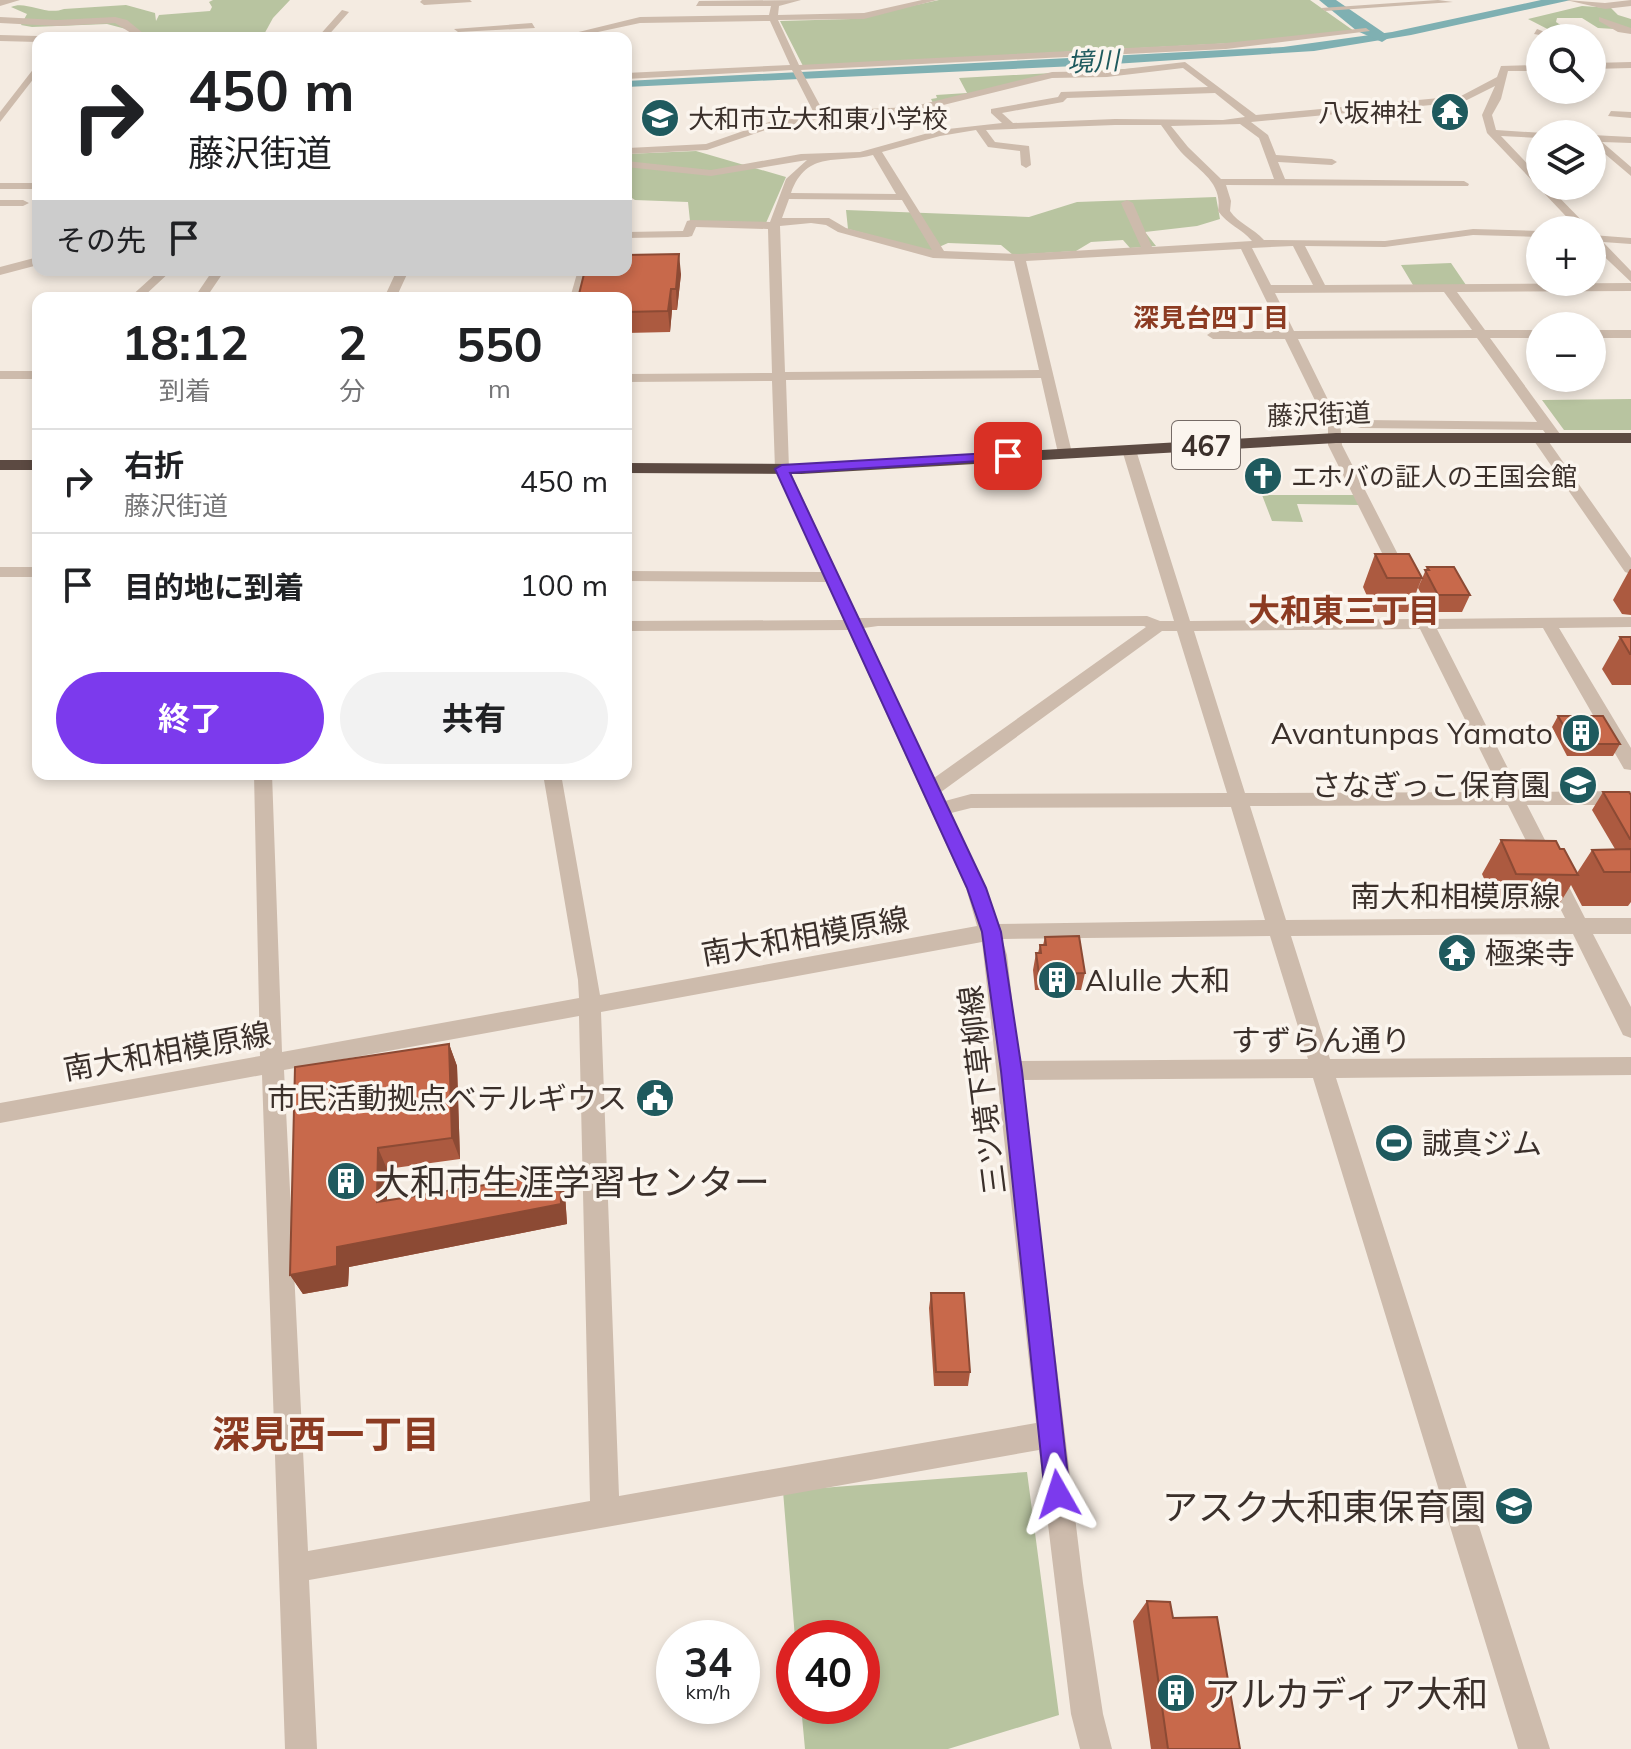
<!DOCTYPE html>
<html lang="ja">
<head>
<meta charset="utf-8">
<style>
  body { margin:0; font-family:Mulish,"Noto Sans JP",sans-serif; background:#f2f2f2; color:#202124; height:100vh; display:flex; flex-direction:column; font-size:30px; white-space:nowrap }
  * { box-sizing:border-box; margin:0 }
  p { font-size:26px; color:#757577 }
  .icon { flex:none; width:44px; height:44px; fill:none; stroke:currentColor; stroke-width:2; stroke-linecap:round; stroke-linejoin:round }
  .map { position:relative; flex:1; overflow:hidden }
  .panel { position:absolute; left:32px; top:292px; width:600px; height:488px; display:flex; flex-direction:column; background:#fff; border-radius:16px; box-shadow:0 4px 12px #0003 }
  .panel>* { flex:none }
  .banner { position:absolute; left:32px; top:32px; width:600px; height:244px; border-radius:16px; box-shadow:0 4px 12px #0003; background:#fff; color:#202124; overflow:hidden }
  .fabs { position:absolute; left:1526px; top:24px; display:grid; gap:16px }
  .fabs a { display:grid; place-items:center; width:80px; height:80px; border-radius:50%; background:#fff; box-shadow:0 4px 12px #0003; font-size:40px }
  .speed { position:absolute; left:656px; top:1620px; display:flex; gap:16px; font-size:40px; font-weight:700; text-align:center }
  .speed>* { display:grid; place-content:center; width:104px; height:104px; border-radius:50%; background:#fff; box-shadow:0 4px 12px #0003; line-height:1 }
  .speed small { font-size:20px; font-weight:400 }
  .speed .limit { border:12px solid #d22; background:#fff; color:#111 }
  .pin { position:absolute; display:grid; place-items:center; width:68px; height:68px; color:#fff; margin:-34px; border-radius:16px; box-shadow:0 4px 12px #0006 }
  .me { position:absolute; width:88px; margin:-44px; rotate:354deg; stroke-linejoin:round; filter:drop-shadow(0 0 6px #0008) }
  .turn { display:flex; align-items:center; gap:28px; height:168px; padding:0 24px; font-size:36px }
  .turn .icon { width:104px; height:104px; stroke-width:2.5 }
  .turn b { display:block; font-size:56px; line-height:68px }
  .then { display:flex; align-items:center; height:76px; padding:0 24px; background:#0003; gap:16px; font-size:30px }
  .eta { display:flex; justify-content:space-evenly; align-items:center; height:136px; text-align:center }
  .eta b { font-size:48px; font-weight:700; line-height:56px }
  .action { display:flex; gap:16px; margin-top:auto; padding:16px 24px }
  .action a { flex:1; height:92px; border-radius:48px; background:#7c3aed; color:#fff; font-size:32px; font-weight:700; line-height:92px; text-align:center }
  .action a+a { background:#f2f2f2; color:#202124 }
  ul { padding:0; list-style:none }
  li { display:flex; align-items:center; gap:24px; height:104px; padding:0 24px; border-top:2px solid #e0e0e0 }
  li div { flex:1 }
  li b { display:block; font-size:30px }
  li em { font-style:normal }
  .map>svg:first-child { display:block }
  .green { fill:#b8c4a0 }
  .water { fill:#7fb0b2 }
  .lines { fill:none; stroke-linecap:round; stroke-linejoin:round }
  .river { fill:#7fb0b2; fill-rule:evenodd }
  .minor { fill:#cdbbac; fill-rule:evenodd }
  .highway { fill:#5c4a42; fill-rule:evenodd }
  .wall { fill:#ac5a40 }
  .shaded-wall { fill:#8c4a34 }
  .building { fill:#c8694b; stroke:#8c4a34; stroke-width:2 }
  .route { fill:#7c3aed; stroke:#51269a; stroke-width:2 }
  .labels { text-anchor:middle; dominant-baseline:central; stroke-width:7; stroke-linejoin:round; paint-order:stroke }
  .far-water-label { font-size:26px; font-style:italic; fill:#1f5a5e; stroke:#fbf5ee }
  .far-poi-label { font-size:26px; fill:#3b302b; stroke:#fbf5ee; text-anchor:start }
  .far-neighbourhood-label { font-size:26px; font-weight:bold; fill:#8c3b22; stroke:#fbf5ee }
  .far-street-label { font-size:26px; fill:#3b302b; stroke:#fbf5ee }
  .shield { fill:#fbf5ee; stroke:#756b66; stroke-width:2 }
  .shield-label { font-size:28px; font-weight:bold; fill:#3b302b }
  .poi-label { font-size:30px; fill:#3b302b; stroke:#fbf5ee; text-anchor:end }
  .street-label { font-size:30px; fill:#3b302b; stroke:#fbf5ee }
  .neighbourhood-label { font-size:32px; font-weight:bold; fill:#8c3b22; stroke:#fbf5ee }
  .near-poi-label { font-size:36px; fill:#3b302b; stroke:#fbf5ee; text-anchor:start }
  .near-neighbourhood-label { font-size:38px; font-weight:bold; fill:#8c3b22; stroke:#fbf5ee }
</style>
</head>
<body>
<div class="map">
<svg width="1631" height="1749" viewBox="0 0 1631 1749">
  <rect width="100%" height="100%" fill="#f4ebe1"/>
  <path class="green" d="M213,0H290L273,18L262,38H148L145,34L107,24L32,27L21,25L27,14L11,7C26,0 45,16 64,9L126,5L155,13L156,21L159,15L210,11L212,7L209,2Z
    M939,0H1310L1354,31L1289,40L803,66L780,21L851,19Z
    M1582,6L1611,8L1618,15L1631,19V30L1598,28L1582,18H1557L1556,22L1580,38H1565L1528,19Z
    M1162,67L1104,73H1064L933,103L931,99L937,98L936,95L967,93L959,78Z
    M696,151L786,177L766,223L690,221L688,202L635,200L626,194V154Z
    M1216,197L1220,219L1197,226L1145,232L1156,246L1130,248L1123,240L1091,242L1076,251L1013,255L1001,245L948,243L930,251L848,229L846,210L1029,217L1077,202Z
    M1451,263L1466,285H1413L1401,265Z
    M1631,399V430H1564L1542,400Z
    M1262,495H1354L1359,505L1297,504L1303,522L1272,521Z
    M1027,1472L1059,1715L948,1749H805L801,1706H862V1638H795L783,1491Z"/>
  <path class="water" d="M1541,0H1571L1411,35L1314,51L1098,65L626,87V81L1283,47L1392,32Z"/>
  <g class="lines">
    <path class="river" d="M1319,0H1336L1390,37L1382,42L1357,31Z"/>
    <path class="minor" d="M0,0H20L0,6Z
      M422,0H470L472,2L424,5L420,2Z
      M801,0L779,6L778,15L864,13L922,0H937L864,19L778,20L799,65L1226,43L1366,28L1370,31L1226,49L801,70L823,111L911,107L1052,72L1107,71L1185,62L1256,115L1461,96L1497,77L1501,66L1540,65V71H1508L1501,99L1492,115L1496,130L1544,133L1540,138L1501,136L1540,177V186H1548L1591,230H1579L1487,133L1482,115L1495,86L1463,102L1251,122L1268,135L1276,155L1332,159L1337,162L1332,165L1278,162L1285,179L1464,181L1469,184L1468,186L1226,185L1231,201L1230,211C1238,223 1253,228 1264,240L1385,241L1473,229L1540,231V237L1473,235L1385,247L1305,246L1325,285L1631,283V291L1457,292L1485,330H1540V338H1490L1560,434L1558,437H1548L1543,430L1361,428L1340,422L1342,445L1431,619L1631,617V627L1559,628L1631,748V770L1624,769L1543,628L1437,629L1520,792L1631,791V805H1527L1585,918H1631V934H1593L1631,1007V1038L1623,1035L1573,934L1291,936L1330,1059L1631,1057V1075L1336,1078L1550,1749H1518L1313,1078L1022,1080L1083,1583L1103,1714L1112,1749H1080L1071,1714L1039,1450L309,1580L317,1749H285L262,1075L0,1123V1103L260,1056L254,774H272L282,1052L579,998L578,980L543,774H561L600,995L977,926L966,888L848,630L626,631V621L844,620L826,582L626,581V571L822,572L775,469L772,381L626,382V374L772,373L768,229L696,227L692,236L688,237L626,238V232L683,231L687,221L691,220L770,222L786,179L807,160L711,176L626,167V161L711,170L801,154L860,152L939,130L1002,123L991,113V109L1058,97L1061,92L1208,87L1183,68L1107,77L1052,78L911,113L822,117L804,124L777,126L707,150L628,154V148L706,144L772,121L802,118L814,113L792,70L626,79V73L790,65L770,21L640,23L570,38H554L640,17L769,15L771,6H696L699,1ZM1215,93L1245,117L1223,120L1115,119L1013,123L1002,113L1063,102L1067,98ZM1240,124L1259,138L1274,179H1221L1188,147L1171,126ZM1115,125H1161C1168,134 1174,144 1181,152C1199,171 1223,182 1218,211C1228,225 1241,228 1252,241L1152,247L1133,203L1127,200L1121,203L1141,247L1019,254L944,251L882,152L940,136L976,130L988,147L1020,151L1021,165L1026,168L1031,165L1029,146L995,142L986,130ZM873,155L896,194L791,193C807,149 839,164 873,155ZM789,199L902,200L932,250L846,228L829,218H782ZM811,223L826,225L838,232L933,258L1014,261L1039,370L785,372L780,226ZM1293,246L1313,285H1271L1252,248ZM1241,249L1281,331H1213L1207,335L1213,339H1285L1328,427V445L1415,619L1190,621L1136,450L1129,446L1122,450L1174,621H1160L1147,616L859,618L789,469L786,380L1041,378L1058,453L1065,457L1070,456L1072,453L1026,261ZM1444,292L1472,330L1294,331L1275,293ZM1477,338L1537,422L1363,420L1347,414H1335L1298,339ZM878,626H1144L1146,627L934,778L864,628ZM1420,629L1501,792L1245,793L1194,631ZM1162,631H1177L1227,793L971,794L945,801L941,792ZM1508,805L1565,918L1286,920L1250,806ZM1231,807L1265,920L997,924L986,888L951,813L971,808ZM1270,936L1308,1059L1019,1061L1007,955L1002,939ZM982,942L1036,1423L619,1496L601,1012ZM579,1016L590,1501L308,1551L284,1070Z
      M1438,0L1453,2L1325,11L1321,8Z
      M1566,0L1605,3L1631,0V6L1605,9Z
      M342,10L349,12L326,38H317Z
      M0,17L57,20L115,17L127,20L149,38H139L115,23L57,26L0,23Z
      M1599,17L1631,28V34L1618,32L1599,21Z
      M532,23L535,28L458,32L454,29Z
      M1537,29L1555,36L1556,38L1534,34Z
      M0,35L38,36L42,38H38V42L0,41Z
      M1631,62V68L1592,69V63Z
      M38,63V73L0,122V112Z
      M1611,111L1631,112V118L1608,116Z
      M1592,135L1631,137V143L1602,142L1631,167V176L1592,143Z
      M0,183H38V189H0Z
      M0,200H23L29,203L23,206H0Z
      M1592,235L1631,238V244L1603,242L1631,271V282L1592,245Z
      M38,257V265L0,275V267Z
      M160,270H172L142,298H129Z
      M213,270H225L206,298H194Z
      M397,270H409L396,298H384Z
      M578,270H590L582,298H570Z
      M1592,330H1631V338H1592Z
      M0,371H38V379H0Z
      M1539,434L1544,435L1631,558V574L1625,572L1532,438Z
      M0,567H38V577H0Z"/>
    <path class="highway" d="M1336,433H1631V443H1336L801,474L626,473V463L801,464Z
      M0,460H38V470H0Z"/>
  </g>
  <path class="wall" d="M681,274L677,310H672L670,332L626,333V298Z
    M1375,554L1422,578L1408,612H1374L1363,587Z
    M1427,567L1470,595L1462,612H1431L1418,588Z
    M1630,569H1631V615L1622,614L1613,600Z
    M1620,637H1631V685H1612L1602,669Z
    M1558,716L1620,744L1613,756H1567L1552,727Z
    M1603,792L1631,795V902L1628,906H1582L1571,885L1557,908H1497L1482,874L1501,840L1560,849L1577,873L1592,850L1615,849L1592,810Z
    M1045,937L1085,973L1081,990H1035L1033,970L1036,953H1038L1040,945H1043Z
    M449,1044L457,1066L460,1159L387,1169V1200L565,1194L567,1224L349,1267L348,1286L303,1294L290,1275Z
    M931,1293L970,1372L968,1386H934L929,1308Z
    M1147,1601L1173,1618L1240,1749H1151L1133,1621Z"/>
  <path class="shaded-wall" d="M679,254L681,274L677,310L676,289Z
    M671,289L672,310L670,332L668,311Z
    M449,1044L457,1066L460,1159L452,1138Z
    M378,1148L387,1169V1222L377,1202Z
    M560,1173L565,1194L567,1224L349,1267L348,1286L303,1294L290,1275L337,1247Z"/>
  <path class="building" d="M679,254L676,289H671L668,311L626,312V298H578L585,270H626V255Z
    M1375,554H1409L1422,578H1387Z
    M1427,567H1454L1470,595H1438L1425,570H1429Z
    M1620,637H1631V654H1630Z
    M1558,716H1603L1620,744H1574Z
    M1603,792H1629L1631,795V839H1630Z
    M1501,840L1556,841L1560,849H1564L1578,875L1516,874Z
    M1631,849V872H1604L1592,850Z
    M1079,936L1085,973L1039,974L1036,953H1041L1040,945H1046L1045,937Z
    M449,1044L452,1138L378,1148L377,1202L560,1173L561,1204L337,1247V1266L290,1275L295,1067Z
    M931,1293H964L970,1372H936Z
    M1147,1601L1170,1602L1173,1618L1217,1617L1240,1749H1168Z"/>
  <path class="route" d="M1008,452L1014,456L1012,459L790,473L986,888L1001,932L1022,1071L1070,1494L1067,1503L1058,1506L1049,1503L1045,1494L1001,1071L982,932L967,888L775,469L782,465Z"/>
  <defs>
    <g id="temple-disc" transform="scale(2)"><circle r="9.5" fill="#1f5a5e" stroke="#fbf5ee"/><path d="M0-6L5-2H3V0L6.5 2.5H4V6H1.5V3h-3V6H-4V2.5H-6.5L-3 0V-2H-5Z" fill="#fff"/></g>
    <g id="school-disc" transform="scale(2)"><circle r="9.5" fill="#1f5a5e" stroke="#fbf5ee"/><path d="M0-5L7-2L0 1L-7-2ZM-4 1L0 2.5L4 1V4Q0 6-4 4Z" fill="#fff"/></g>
    <g id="church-disc" transform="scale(2)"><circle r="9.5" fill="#1f5a5e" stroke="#fbf5ee"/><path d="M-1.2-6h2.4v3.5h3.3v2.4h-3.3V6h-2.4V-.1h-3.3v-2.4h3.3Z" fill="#fff"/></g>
    <g id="building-disc" transform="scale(2)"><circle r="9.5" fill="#1f5a5e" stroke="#fbf5ee"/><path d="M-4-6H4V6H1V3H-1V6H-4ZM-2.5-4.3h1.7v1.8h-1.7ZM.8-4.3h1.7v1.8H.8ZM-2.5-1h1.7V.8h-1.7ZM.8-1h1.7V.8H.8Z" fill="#fff"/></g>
    <g id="civic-disc" transform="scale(2)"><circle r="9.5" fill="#1f5a5e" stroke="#fbf5ee"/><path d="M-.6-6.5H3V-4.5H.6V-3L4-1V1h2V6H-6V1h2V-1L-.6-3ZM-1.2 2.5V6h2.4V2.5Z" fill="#fff"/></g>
    <g id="stadium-disc" transform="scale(2)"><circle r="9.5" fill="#1f5a5e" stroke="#fbf5ee"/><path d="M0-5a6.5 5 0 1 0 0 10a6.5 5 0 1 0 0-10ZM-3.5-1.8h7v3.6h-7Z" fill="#fff"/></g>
  </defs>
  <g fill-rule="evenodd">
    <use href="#temple-disc" x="1450" y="112"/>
    <use href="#school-disc" x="660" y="118"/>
    <use href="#church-disc" x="1263" y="476"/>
    <use href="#building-disc" x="1581" y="733"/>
    <use href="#school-disc" x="1578" y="785"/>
    <use href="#temple-disc" x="1457" y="953"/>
    <use href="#building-disc" x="1057" y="980"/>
    <use href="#civic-disc" x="655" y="1098"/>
    <use href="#stadium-disc" x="1394" y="1143"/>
    <use href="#building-disc" x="346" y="1181"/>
    <use href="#school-disc" x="1514" y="1506"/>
    <use href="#building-disc" x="1176" y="1693"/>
  </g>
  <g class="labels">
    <g class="far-water-label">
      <text transform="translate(1093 61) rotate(-3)">境川</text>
    </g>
    <g class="far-poi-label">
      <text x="1422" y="112" text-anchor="end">八坂神社</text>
      <text x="688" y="118">大和市立大和東小学校</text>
      <text x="1291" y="476">エホバの証人の王国会館</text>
    </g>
    <g class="far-neighbourhood-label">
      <text x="1211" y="317">深見台四丁目</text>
    </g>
    <g class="far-street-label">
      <text transform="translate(1319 414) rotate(-2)">藤沢街道</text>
    </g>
    <rect class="shield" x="1172" y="421" width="68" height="48" rx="6"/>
    <g class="shield-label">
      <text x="1206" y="445">467</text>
    </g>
    <g class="poi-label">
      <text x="1553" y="733">Avantunpas Yamato</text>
      <text x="1550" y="785">さなぎっこ保育園</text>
      <text x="1485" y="953" text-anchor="start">極楽寺</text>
      <text x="1085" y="980" text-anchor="start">Alulle 大和</text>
      <text x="627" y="1098">市民活動拠点ベテルギウス</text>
      <text x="1422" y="1143" text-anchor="start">誠真ジム</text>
    </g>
    <g class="street-label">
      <text x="1455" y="896">南大和相模原線</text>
      <text transform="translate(805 936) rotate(-10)">南大和相模原線</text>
      <text x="1321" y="1040">すずらん通り</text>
      <text transform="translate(167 1051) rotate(-10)">南大和相模原線</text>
      <text transform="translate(982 1090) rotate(-97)">三ツ境下草柳線</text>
    </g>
    <g class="neighbourhood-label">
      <text x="1344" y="610">大和東三丁目</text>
    </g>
    <g class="near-poi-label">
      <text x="374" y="1181">大和市生涯学習センター</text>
      <text x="1486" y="1506" text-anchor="end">アスク大和東保育園</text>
      <text x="1204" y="1693">アルカディア大和</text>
    </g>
    <g class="near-neighbourhood-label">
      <text x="326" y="1434">深見西一丁目</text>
    </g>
  </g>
</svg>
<div class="fabs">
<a><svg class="icon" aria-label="search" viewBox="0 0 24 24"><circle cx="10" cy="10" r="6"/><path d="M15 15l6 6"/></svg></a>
<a><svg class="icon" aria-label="layers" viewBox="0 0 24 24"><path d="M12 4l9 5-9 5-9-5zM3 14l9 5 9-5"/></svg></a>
<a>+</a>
<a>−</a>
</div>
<div class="speed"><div>34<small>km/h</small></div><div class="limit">40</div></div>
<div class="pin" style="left:1008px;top:456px;background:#d93025"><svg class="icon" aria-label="arrive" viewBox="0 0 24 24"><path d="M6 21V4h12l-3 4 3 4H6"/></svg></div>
<svg class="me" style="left:1058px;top:1494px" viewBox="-20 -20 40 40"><path d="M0-17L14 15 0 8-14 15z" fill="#7c3aed" stroke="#fff" stroke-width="4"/></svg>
<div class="banner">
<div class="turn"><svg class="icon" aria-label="right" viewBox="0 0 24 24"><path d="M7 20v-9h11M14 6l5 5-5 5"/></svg><div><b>450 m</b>藤沢街道</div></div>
<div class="then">その先<svg class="icon" aria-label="arrive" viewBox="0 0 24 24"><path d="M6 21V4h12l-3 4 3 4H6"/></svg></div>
</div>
<section class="panel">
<div class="eta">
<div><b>18:12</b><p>到着</p></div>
<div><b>2</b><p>分</p></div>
<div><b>550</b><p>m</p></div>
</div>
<ul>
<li><svg class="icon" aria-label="right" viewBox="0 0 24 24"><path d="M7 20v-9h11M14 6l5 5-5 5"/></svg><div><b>右折</b><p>藤沢街道</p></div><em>450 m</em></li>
<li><svg class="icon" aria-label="arrive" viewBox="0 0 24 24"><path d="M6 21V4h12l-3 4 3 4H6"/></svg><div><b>目的地に到着</b></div><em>100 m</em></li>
</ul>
<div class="action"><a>終了</a><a>共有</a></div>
</section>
</div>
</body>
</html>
